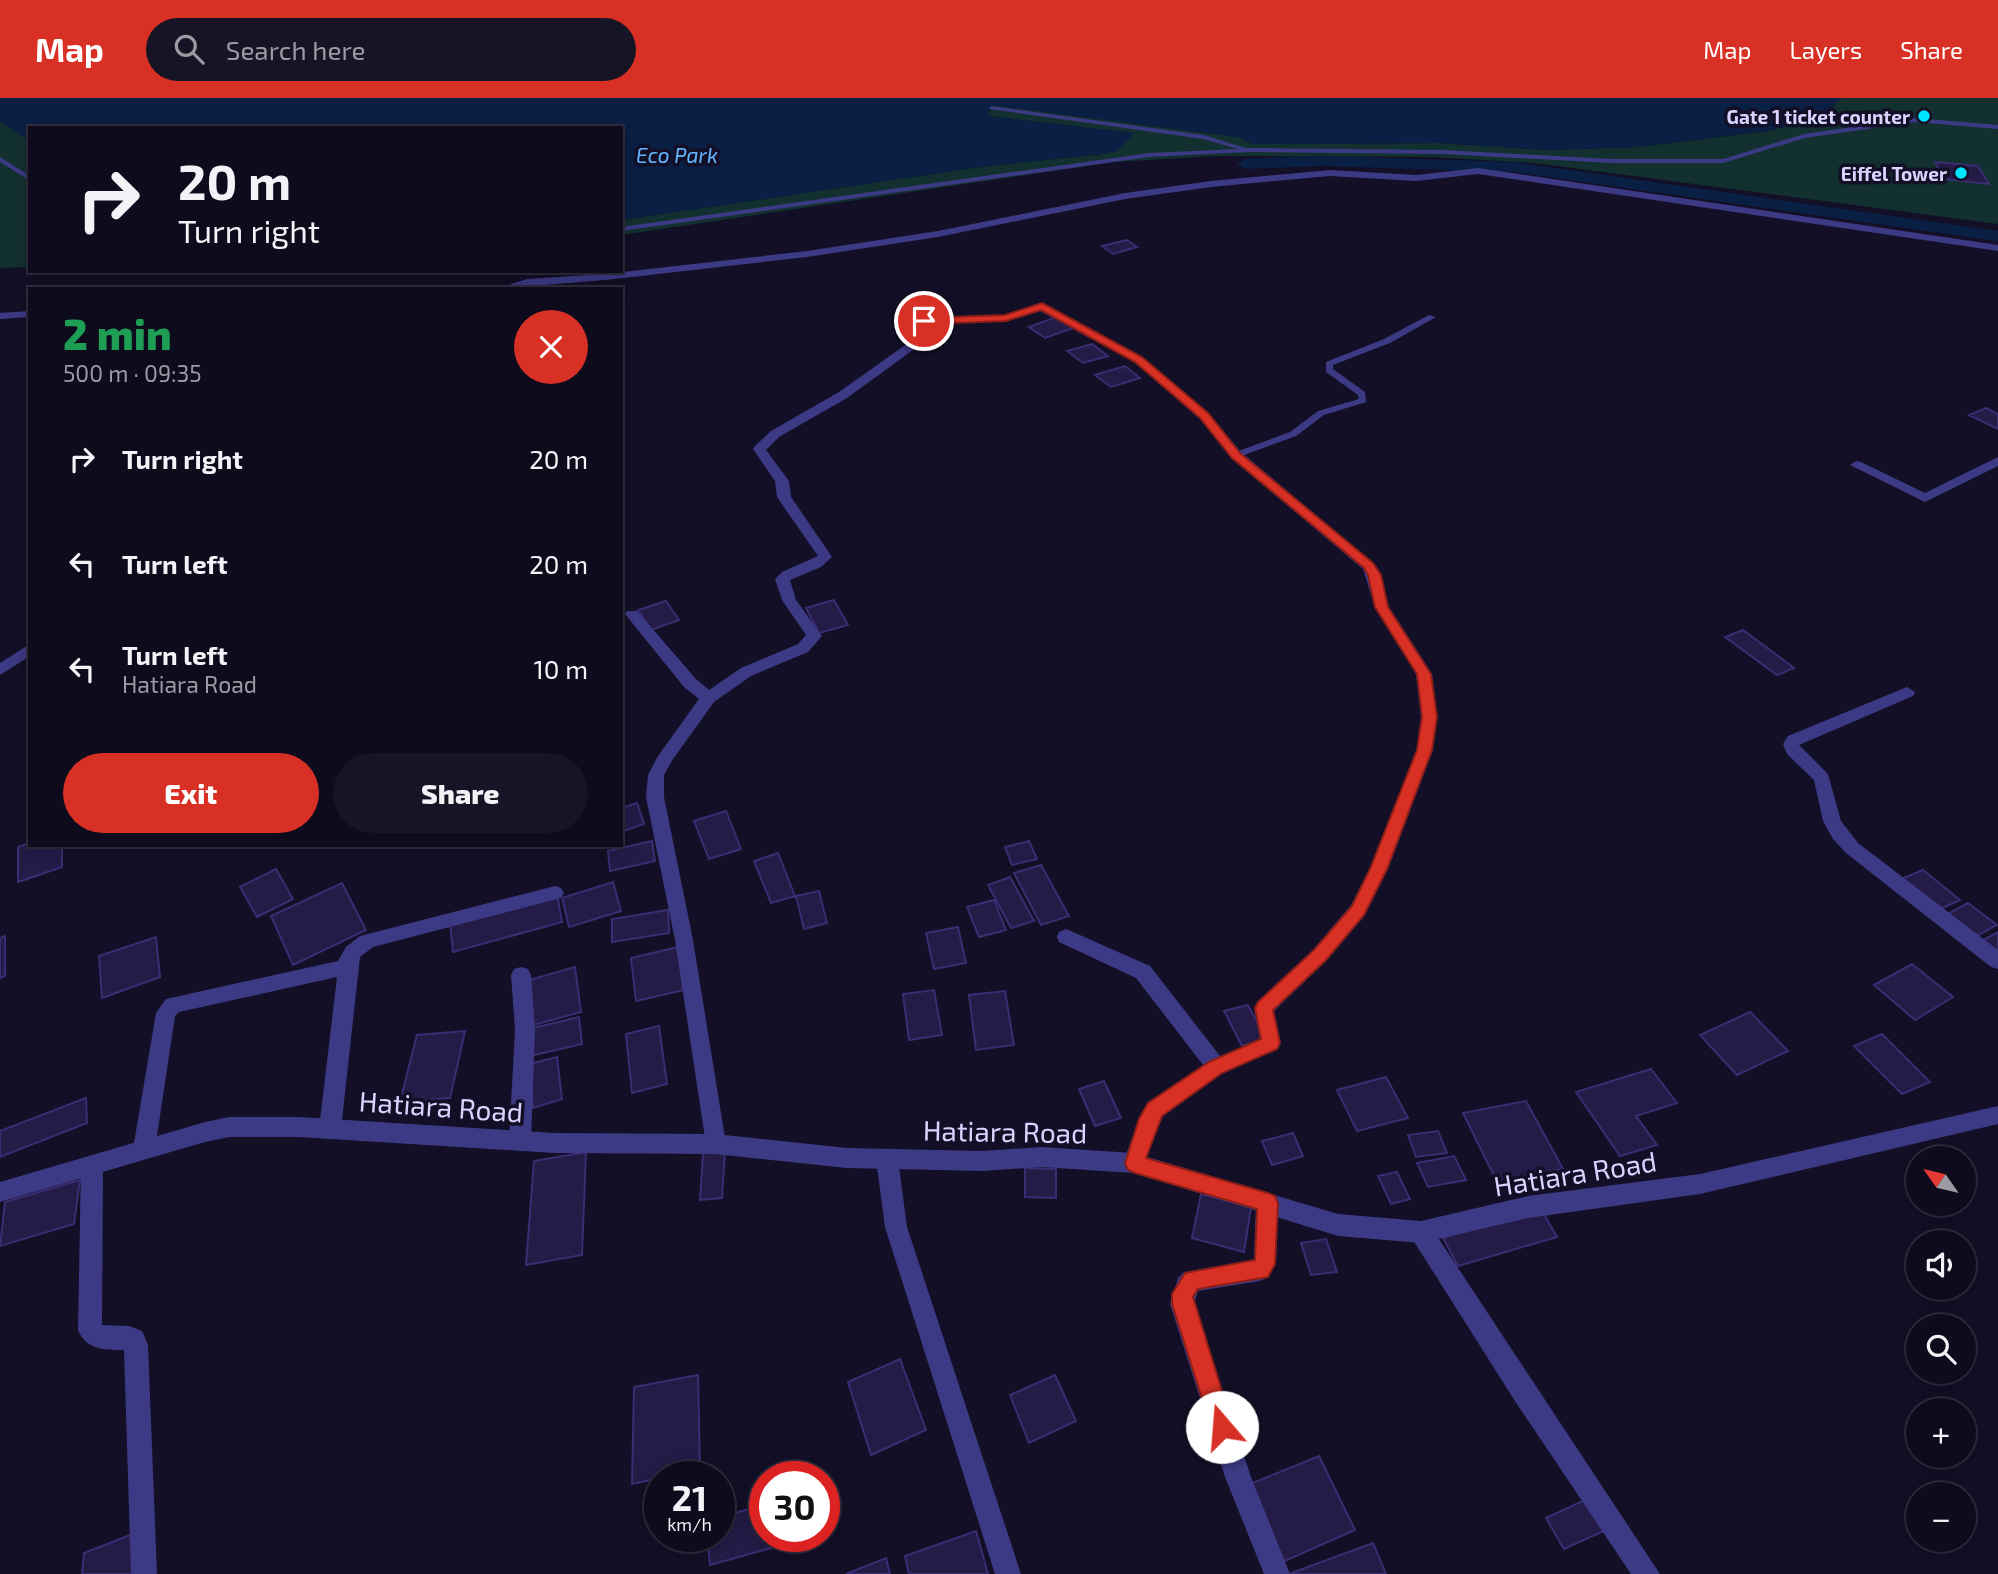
<!DOCTYPE html>
<html lang="en">
<head>
<meta charset="utf-8">
<style>
  body { margin:0; font-family:"Exo 2",sans-serif; background:#171425; color:#f1f3f6; height:100vh; display:flex; flex-direction:column; font-size:26px; white-space:nowrap }
  * { box-sizing:border-box; margin:0 }
  p { font-size:23px; color:#9b9ba3 }
  .icon { flex:none; width:38px; height:38px; fill:none; stroke:currentColor; stroke-width:2; stroke-linecap:round; stroke-linejoin:round }
  .map { position:relative; flex:1; overflow:hidden }
  .details { position:absolute; left:28px; top:189px; width:595px; height:560px; display:flex; flex-direction:column; background:#0e0b1c; border-radius:0px; box-shadow:0 4px 18px #0003,0 0 0 2px #2e2b3b }
  .details>* { flex:none }
  .top-card { position:absolute; left:28px; top:28px; width:595px; height:147px; border-radius:0px; box-shadow:0 4px 18px #0003,0 0 0 2px #2e2b3b; background:#0e0b1c; color:#f1f3f6; overflow:hidden }
  .needle { width:46px; rotate:304deg }
  .controls { position:absolute; left:1906px; top:1048px; display:grid; gap:14px }
  .controls a { display:grid; place-items:center; width:70px; height:70px; border-radius:50%; background:#0e0b1c; box-shadow:0 4px 18px #0003,0 0 0 2px #2e2b3b; font-size:35px }
  .speed { position:absolute; left:644px; top:1363px; display:flex; gap:14px; font-size:35px; font-weight:700; text-align:center }
  .speed>* { display:grid; place-content:center; width:91px; height:91px; border-radius:50%; background:#0e0b1c; box-shadow:0 4px 18px #0003,0 0 0 2px #2e2b3b; line-height:1 }
  .speed small { font-size:18px; font-weight:400 }
  .speed .limit { border:10px solid #d22; background:#fff; color:#111 }
  .pin { position:absolute; display:grid; place-items:center; width:60px; height:60px; color:#fff; margin:-30px; border:4px solid #fff; border-radius:50%; box-shadow:0 2px 7px #0007 }
  .me { position:absolute; width:77px; margin:-38px; rotate:342deg; stroke-linejoin:round; filter:drop-shadow(0 0 5px #0008) }
  .turn { display:flex; align-items:center; gap:24px; height:147px; padding:0 35px; font-size:32px }
  .turn .icon { width:91px; height:91px; stroke-width:2.5 }
  .turn b { display:block; font-size:49px; line-height:60px }
  .round { display:grid; place-items:center; flex:none; width:74px; height:74px; border-radius:37px; background:#171425 }
  .summary { display:flex; align-items:center; justify-content:space-between; height:119px; padding:0 35px }
  h1 { font-size:42px; font-weight:800; line-height:52px; color:#1e9e55 }
  .primary-button { display:flex; gap:14px; margin-top:auto; padding:14px 35px }
  .primary-button a { flex:1; height:80px; border-radius:42px; background:#d93025; color:#fff; font-size:28px; font-weight:800; line-height:80px; text-align:center }
  .primary-button a+a { background:#171425; color:#f1f3f6 }
  ul { padding:0; list-style:none }
  li { display:flex; align-items:center; gap:21px; height:105px; padding:0 35px }
  li div { flex:1 }
  li b { display:block; font-size:26px }
  li em { font-style:normal }
  header { display:flex; align-items:center; gap:42px; box-sizing:border-box; height:98px; padding:0 35px; background:#d93025; color:#fff }
  header strong { font-size:33px }
  nav { display:flex; gap:38px; margin-inline-start:auto; font-size:24px }
  .search { width:490px; height:63px; background:#171425; display:flex; align-items:center; gap:18px; box-sizing:border-box; padding:0 24px; border-radius:38px; color:#9b9ba3; font-size:26px }
  .map>svg:first-child { display:block }
  .green { fill:#12302f }
  .water { fill:#0a1f44 }
  .lines { fill:none; stroke-linecap:round; stroke-linejoin:round }
  .canal { fill:#0a1f44; fill-rule:evenodd }
  .building { fill:#241b47; stroke:#3b2d73; stroke-width:2 }
  .service { fill:#3d3a85; fill-rule:evenodd }
  .minor { fill:#3d3a85; fill-rule:evenodd }
  .tertiary { fill:#3d3a85; fill-rule:evenodd }
  .route { fill:#d93025; stroke:#8d1f18; stroke-width:2 }
  .poi-dot { fill:#00e5ff; stroke:#130f26; stroke-width:2.5 }
  .labels { text-anchor:middle; dominant-baseline:central; stroke-width:7; stroke-linejoin:round; paint-order:stroke }
  .far-poi-label { font-size:19px; font-weight:bold; fill:#d9d4ff; stroke:#130f26; text-anchor:end }
  .far-water-label { font-size:21px; font-style:italic; fill:#62b6ff; stroke:#130f26 }
  .near-street-label { font-size:28px; fill:#d9d4ff; stroke:#130f26 }
</style>
</head>
<body>
<header>
<strong>Map</strong>
<div class="search"><svg class="icon" aria-label="search" viewBox="0 0 24 24"><circle cx="10" cy="10" r="6"/><path d="M15 15l6 6"/></svg>Search here</div>
<nav><a>Map</a><a>Layers</a><a>Share</a></nav>
</header>
<div class="map">
<svg width="1998" height="1476" viewBox="0 0 1998 1476">
  <rect width="100%" height="100%" fill="#130f26"/>
  <path class="green" d="M1842,0H1998V126L1534,65L1432,59L1216,58L1114,64L621,137V122L987,68L1102,56L1133,35L987,18L992,7L1238,39L1253,46L1440,45L1546,52L1638,49L1767,33L1821,21Z
    M0,23L30,43V169L0,170Z"/>
  <path class="water" d="M0,0H1842L1821,21L1767,33L1638,49L1546,52L1440,45L1253,46L1238,39L992,7L988,18L1134,35L1118,53L1102,56L987,68L621,122V30H30V43L0,23Z"/>
  <g class="lines">
    <path class="canal" d="M1322,58L1514,64L1998,133V143L1514,74L1322,68L1245,71L1237,66L1245,61Z"/>
  </g>
  <path class="building" d="M1935,64L1978,68L1989,86L1944,81Z
    M1127,142L1137,149L1113,156L1102,148Z
    M1056,219L1073,230L1045,240L1029,229Z
    M1092,246L1108,258L1083,265L1067,253Z
    M1125,268L1140,280L1111,289L1095,277Z
    M1986,310L1998,316V331L1969,317Z
    M834,502L848,527L819,535L806,510Z
    M666,503L679,522L651,532L638,512Z
    M1743,532L1794,570L1777,577L1725,539Z
    M637,705L644,726L621,734V710Z
    M726,713L741,751L709,761L694,723Z
    M652,743L655,763L610,773L608,753Z
    M1029,743L1037,761L1012,767L1005,749Z
    M30,745V747H62V769L18,784V749Z
    M778,755L795,798L771,805L754,763Z
    M1041,767L1069,818L1041,827L1014,775Z
    M276,771L293,801L257,819L240,789Z
    M1923,772L1960,802L1938,812L1901,781Z
    M1010,779L1034,823L1011,830L988,787Z
    M613,784L621,813L569,829L562,800Z
    M342,785L366,832L293,867L271,818Z
    M819,793L827,825L804,831L796,798Z
    M557,796L562,824L453,854L450,825Z
    M994,802L1006,832L979,839L967,809Z
    M1968,805L1997,827L1973,840L1944,818Z
    M668,812L669,835L612,844V821Z
    M958,829L966,865L934,871L926,835Z
    M1998,834V858L1980,844Z
    M5,838V878L0,880V840Z
    M156,839L160,879L102,900L99,858Z
    M678,849L684,892L636,903L631,860Z
    M1912,866L1953,899L1915,922L1874,887Z
    M575,869L581,914L530,928L526,883Z
    M934,892L942,937L909,942L903,896Z
    M1005,893L1014,947L976,952L969,897Z
    M1248,907L1266,941L1242,948L1224,913Z
    M1750,914L1788,953L1737,977L1700,937Z
    M579,919L582,946L530,958L529,931Z
    M659,928L667,986L632,995L626,936Z
    M465,933L450,1000L400,1004L417,937Z
    M1882,936L1930,984L1902,996L1854,948Z
    M557,959L562,1001L533,1010L529,966Z
    M1651,971L1677,1005L1636,1018L1657,1047L1620,1058L1576,994Z
    M1386,979L1408,1020L1357,1033L1337,992Z
    M1104,983L1121,1020L1095,1028L1079,991Z
    M86,1000L87,1025L0,1059V1033Z
    M1526,1003L1563,1071L1497,1084L1463,1015Z
    M1438,1033L1447,1055L1416,1059L1408,1037Z
    M1293,1035L1303,1058L1272,1067L1262,1043Z
    M725,1053L722,1100L700,1102L703,1055Z
    M586,1054L582,1157L526,1167L534,1063Z
    M1454,1058L1466,1082L1428,1089L1417,1065Z
    M1025,1070L1056,1071V1100L1025,1099Z
    M1397,1074L1410,1101L1391,1106L1378,1078Z
    M80,1082L74,1126L0,1148L5,1104Z
    M1201,1096L1251,1109L1244,1154L1192,1140Z
    M1541,1111L1557,1139L1458,1168L1443,1140Z
    M1326,1141L1337,1174L1311,1177L1301,1145Z
    M900,1261L926,1332L871,1357L848,1284Z
    M698,1277L700,1372L632,1386L634,1289Z
    M1055,1277L1076,1323L1029,1345L1010,1297Z
    M1319,1358L1355,1432L1278,1466L1243,1389Z
    M1589,1400L1608,1431L1564,1451L1546,1420Z
    M765,1407V1438H785L786,1446L710,1467L707,1438H719V1419Z
    M976,1433L988,1476H909L905,1458Z
    M138,1434L136,1476H82L84,1455Z
    M1373,1445L1386,1476H1289Z
    M886,1460L890,1476H846Z"/>
  <g class="lines">
    <path class="service" d="M991,8L1204,37L1245,50L1444,52L1612,61H1723L1804,36L1915,20L1998,27V31L1915,24L1805,40L1723,65H1612L1444,56L1249,54L1149,59L621,133V129L1149,55L1238,51L1203,41L989,11Z
      M0,59L30,78V83L0,64Z
      M1429,217L1436,219L1390,245L1333,267V271L1365,294L1366,304L1324,317L1296,338L1239,359H1233V355L1290,334L1318,313L1359,301L1358,297L1326,274V264L1384,241Z"/>
    <path class="minor" d="M1478,70L1998,147V153L1478,76L1416,83L1330,78L1211,89L1125,101L938,139L807,159L605,182L497,191L527,181L605,176L807,153L938,133L1125,95L1211,83L1330,72L1416,77Z
      M1039,205L1142,260L1208,315L1241,354L1373,465L1381,477L1389,509L1432,576L1437,619L1433,652L1388,771L1365,817L1327,862L1274,913L1281,945L1278,951L1223,975L1162,1019L1142,1072L1134,1075L1126,1072L1123,1065L1139,1021L1148,1005L1203,967L1136,880L1059,844L1057,839L1059,834L1066,831L1073,834L1150,868L1220,958L1260,941L1254,910L1257,904L1313,852L1351,807L1370,771L1417,652L1421,619L1416,576L1375,509L1363,471L1231,360L1200,321L1134,264L1038,212L1006,223L931,224L925,229L917,249L847,300L779,339L766,352L789,383L791,399L832,459L821,469L790,482L796,502L822,538L808,554L751,578L714,604L673,661L664,677V699L693,842L726,1046L723,1053L715,1056L707,1053L675,842L646,699L648,677L658,658L699,601L684,589L625,516L627,513H637L696,581L709,592L741,570L798,546L806,537L782,502L775,481L782,474L818,458L777,399L775,383L753,351L755,348L771,333L839,294L908,245L914,228L924,219L1005,217Z
      M30,213V219L0,221V215Z
      M1998,359V368L1925,404L1850,367L1856,363L1861,364L1925,395Z
      M30,546V558L0,577V565Z
      M1907,589L1915,594L1913,598L1799,647L1828,676L1841,723L1858,745L1998,852V871L1991,869L1846,755L1833,741L1823,723L1814,682L1787,656L1783,646L1788,638Z
      M555,788L561,790L564,795L561,800L373,849L360,859L341,1031L337,1038L330,1041L323,1038L319,1031L337,879L179,914L175,918L155,1051L152,1058L144,1061L136,1058L133,1051L156,915L166,901L338,863L346,849L360,838Z
      M521,869L528,871L531,877L535,932L531,1043L528,1050L520,1053L512,1050L509,1043L515,932L511,877L514,871Z
      M887,1051L895,1054L898,1061L907,1129L1021,1476H995L885,1129L876,1061L879,1054Z
      M92,1057L100,1060L103,1067L102,1227L129,1228L142,1233L148,1247L157,1476H131L124,1252C105,1252 86,1252 78,1232L81,1067L84,1060Z
      M1267,1095L1275,1098L1278,1105L1276,1165C1272,1174 1269,1179 1260,1183L1198,1193L1194,1206L1251,1379L1290,1476H1264L1225,1379L1170,1206L1178,1180L1184,1174L1254,1162L1256,1105L1259,1098Z
      M1421,1123L1429,1126L1660,1476H1631L1513,1300L1413,1142L1410,1134L1413,1126Z"/>
    <path class="tertiary" d="M1998,1008V1026L1700,1096L1528,1120L1421,1145L1338,1138L1134,1075L1041,1069L983,1073L847,1070L715,1056L554,1055L299,1039H229L205,1044L0,1104V1084L205,1024L229,1019H299L554,1035L715,1036L847,1050L983,1053L1041,1049L1134,1055L1338,1116L1421,1123L1528,1098L1700,1076Z"/>
  </g>
  <path class="route" d="M1042,205L1142,259L1208,315L1240,355L1373,465L1381,477L1388,509L1431,576L1437,619L1432,652L1387,771L1364,817L1326,862L1273,912L1280,945L1277,951L1222,975L1162,1018L1146,1060L1268,1095L1275,1098L1278,1105L1275,1166L1268,1179L1198,1191L1193,1199L1233,1329L1230,1337L1222,1341L1214,1337L1211,1329L1172,1206V1196L1185,1175L1255,1162L1257,1111L1135,1075L1128,1072L1125,1065L1139,1021L1148,1005L1209,964L1261,941L1255,910L1258,904L1314,852L1352,808L1370,771L1417,652L1422,619L1417,576L1375,509L1368,477L1364,470L1232,360L1200,320L1135,264L1041,212L1006,223L924,226L919,223L924,220L1005,217Z"/>
  <g class="poi-dot">
    <circle cx="1924" cy="18" r="7"/>
    <circle cx="1961" cy="75" r="7"/>
  </g>
  <g class="labels">
    <g class="far-poi-label">
      <text x="1910" y="18">Gate 1 ticket counter</text>
      <text x="1947" y="75">Eiffel Tower</text>
    </g>
    <g class="far-water-label">
      <text x="677" y="56">Eco Park</text>
    </g>
    <g class="near-street-label">
      <text transform="translate(441 1008) rotate(4)">Hatiara Road</text>
      <text transform="translate(1005 1033) rotate(1)">Hatiara Road</text>
      <text transform="translate(1575 1075) rotate(-9)">Hatiara Road</text>
    </g>
  </g>
</svg>
<div class="controls">
<a><svg class="needle" viewBox="-14 -14 28 28"><path d="M0-13l5 13h-10z" fill="#e53935"/><path d="M0 13l5-13h-10z" fill="#9b9ba3"/></svg></a>
<a><svg class="icon" aria-label="sound" viewBox="0 0 24 24"><path d="M4 9h4l5-4v14l-5-4H4zM17 9q2 3 0 6"/></svg></a>
<a><svg class="icon" aria-label="search" viewBox="0 0 24 24"><circle cx="10" cy="10" r="6"/><path d="M15 15l6 6"/></svg></a>
<a>+</a>
<a>−</a>
</div>
<div class="speed"><div>21<small>km/h</small></div><div class="limit">30</div></div>
<div class="pin" style="left:924px;top:223px;background:#d93025"><svg class="icon" aria-label="arrive" viewBox="0 0 24 24"><path d="M6 21V4h12l-3 4 3 4H6"/></svg></div>
<svg class="me" style="left:1222px;top:1329px" viewBox="-20 -20 40 40"><circle r="19" fill="#fff"/><path d="M0-13L10 11 0 6-10 11z" fill="#d93025"/></svg>
<div class="top-card">
<div class="turn"><svg class="icon" aria-label="right" viewBox="0 0 24 24"><path d="M7 20v-9h11M14 6l5 5-5 5"/></svg><div><b>20 m</b>Turn right</div></div>
</div>
<section class="details">
<div class="summary"><div><h1>2 min</h1><p>500 m · 09:35</p></div><a class="round" style="background:#d93025;color:#fff"><svg class="icon" aria-label="close" viewBox="0 0 24 24"><path d="M6 6l12 12M18 6L6 18"/></svg></a></div>
<ul>
<li><svg class="icon" aria-label="right" viewBox="0 0 24 24"><path d="M7 20v-9h11M14 6l5 5-5 5"/></svg><div><b>Turn right</b></div><em>20 m</em></li>
<li><svg class="icon" aria-label="left" viewBox="0 0 24 24"><path d="M17 20v-9H6M10 6l-5 5 5 5"/></svg><div><b>Turn left</b></div><em>20 m</em></li>
<li><svg class="icon" aria-label="left" viewBox="0 0 24 24"><path d="M17 20v-9H6M10 6l-5 5 5 5"/></svg><div><b>Turn left</b><p>Hatiara Road</p></div><em>10 m</em></li>
</ul>
<div class="primary-button"><a>Exit</a><a>Share</a></div>
</section>
</div>
</body>
</html>
